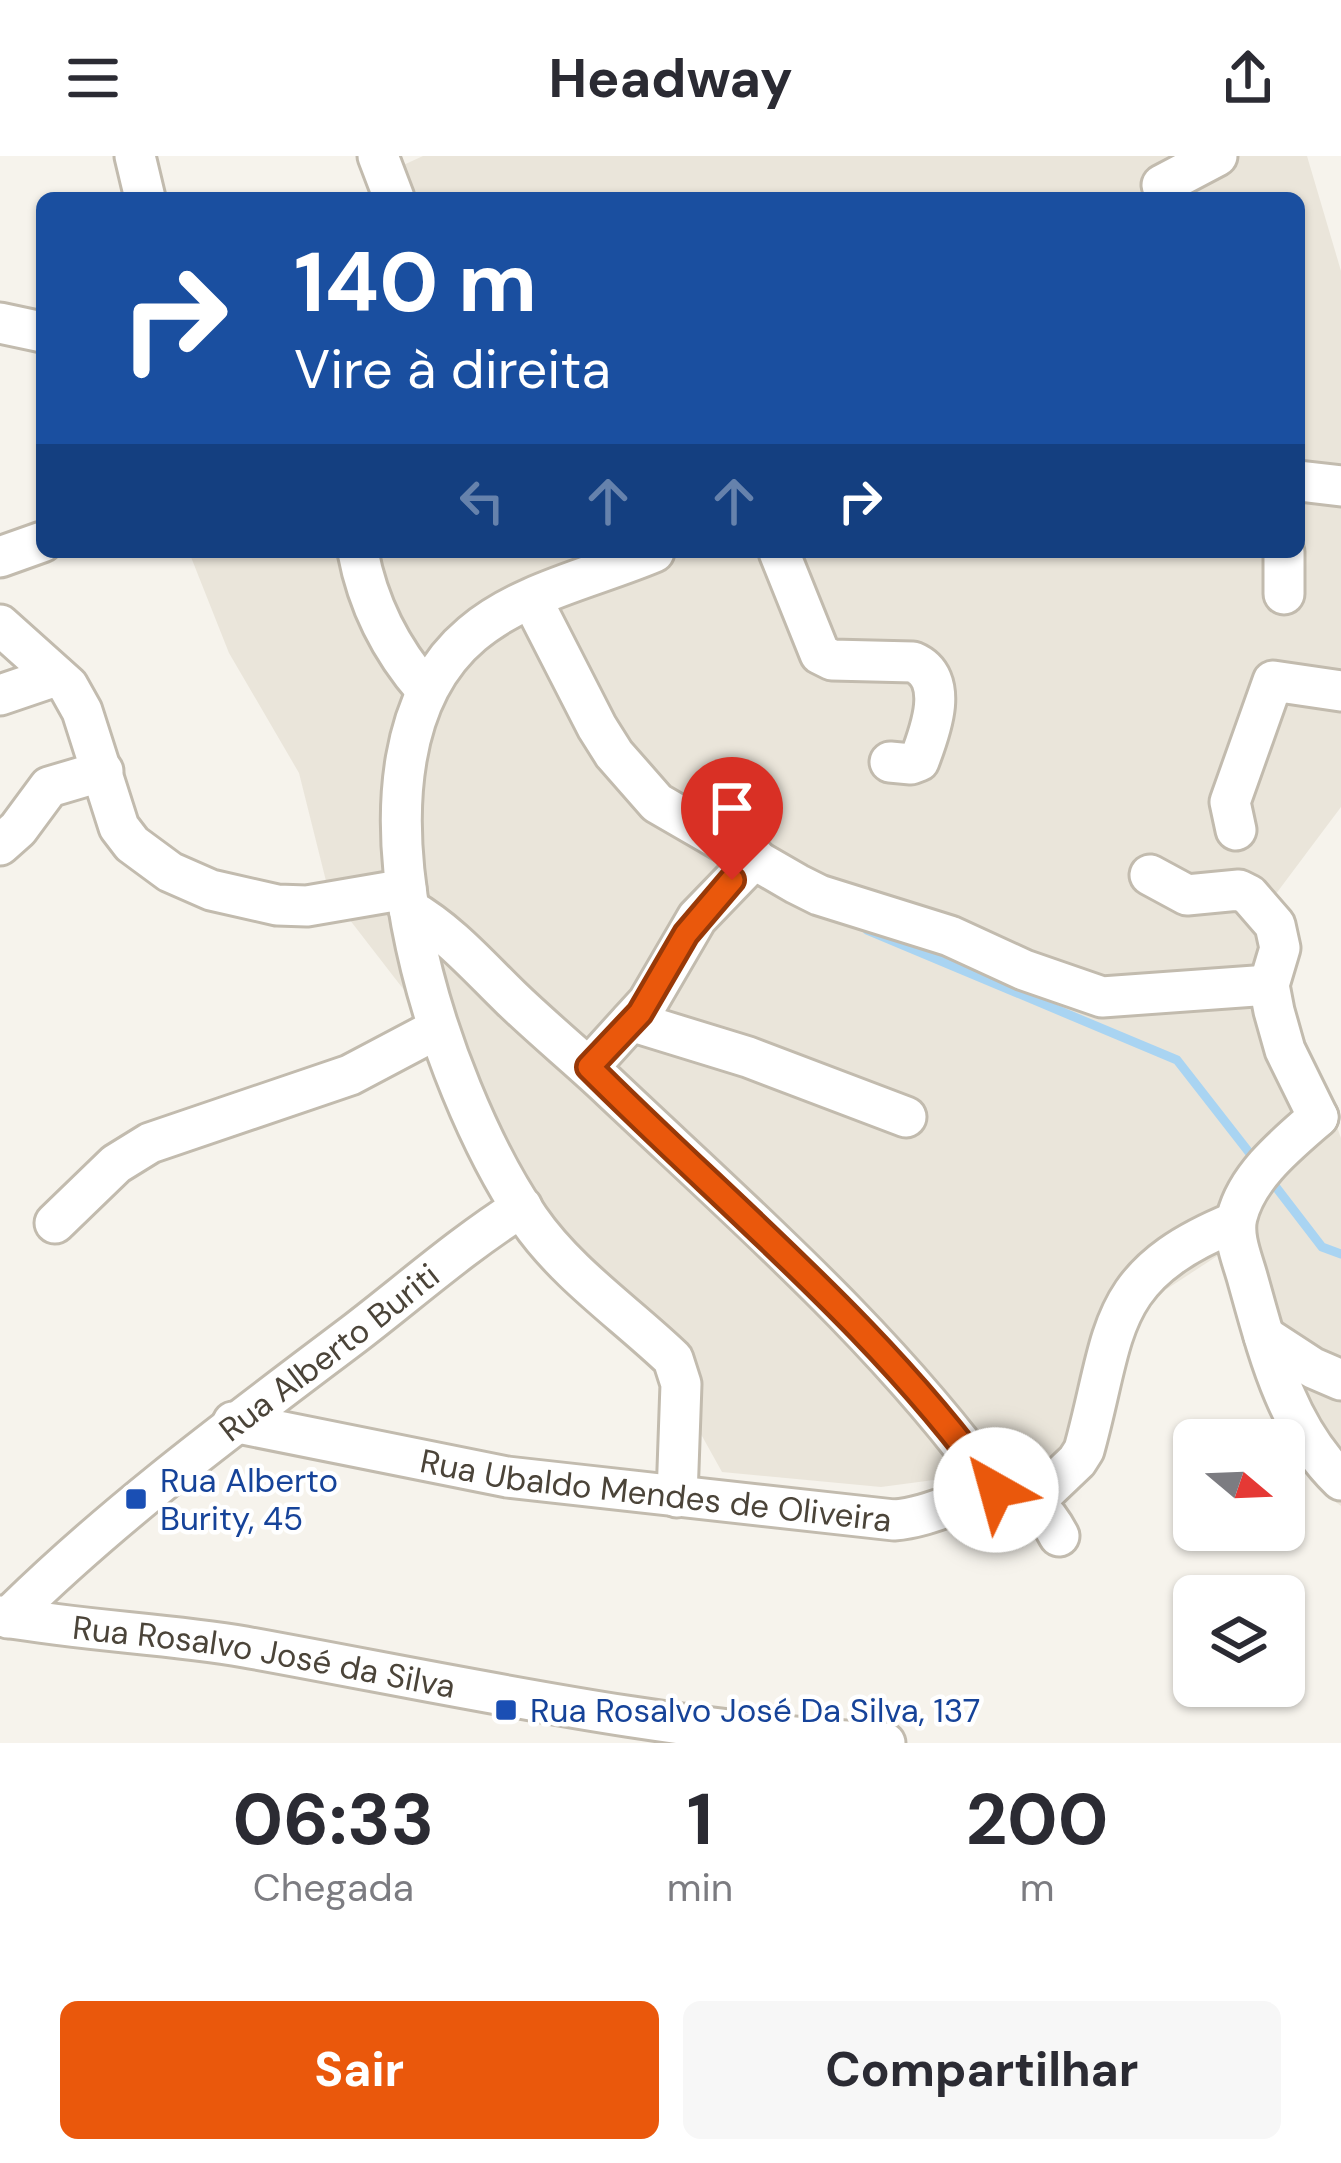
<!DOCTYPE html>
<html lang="pt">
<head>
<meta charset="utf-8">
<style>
  body { margin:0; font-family:"DM Sans",sans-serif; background:#f7f7f7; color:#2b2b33; height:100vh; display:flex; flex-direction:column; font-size:45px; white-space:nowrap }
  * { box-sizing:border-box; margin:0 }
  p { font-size:39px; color:#7c7c81 }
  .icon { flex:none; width:66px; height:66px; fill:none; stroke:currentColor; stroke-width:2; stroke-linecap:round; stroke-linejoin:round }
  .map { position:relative; height:1587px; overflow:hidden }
  .panel { display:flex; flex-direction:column; background:#fff; flex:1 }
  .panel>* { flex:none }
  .hud { position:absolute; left:36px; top:36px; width:1269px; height:366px; border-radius:18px; box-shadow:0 3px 9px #0004; background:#1a4fa0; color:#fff; overflow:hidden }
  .needle { width:78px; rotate:109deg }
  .buttons { position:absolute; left:1173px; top:1263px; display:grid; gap:24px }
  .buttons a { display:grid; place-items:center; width:132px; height:132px; border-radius:18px; background:#fff; box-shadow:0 3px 9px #0004; font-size:60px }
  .pin { position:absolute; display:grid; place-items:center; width:102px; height:102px; color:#fff; margin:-123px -51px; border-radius:50% 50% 50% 0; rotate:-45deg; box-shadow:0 0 12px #0007 }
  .pin .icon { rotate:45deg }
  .me { position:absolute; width:132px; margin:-66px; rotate:322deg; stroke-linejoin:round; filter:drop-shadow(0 0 9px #0008) }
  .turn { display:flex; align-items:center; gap:42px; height:252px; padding:0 60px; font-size:54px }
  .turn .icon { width:156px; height:156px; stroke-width:2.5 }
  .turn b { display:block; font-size:84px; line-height:102px }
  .lanes { display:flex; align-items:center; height:114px; padding:0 60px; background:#0003; justify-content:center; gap:60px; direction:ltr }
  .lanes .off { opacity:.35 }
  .eta { display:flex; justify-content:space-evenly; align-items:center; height:204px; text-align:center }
  .eta b { font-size:72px; font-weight:700; line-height:84px }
  .cta { display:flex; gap:24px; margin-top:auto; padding:24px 60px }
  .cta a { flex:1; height:138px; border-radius:18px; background:#ea580c; color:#fff; font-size:48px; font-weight:700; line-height:138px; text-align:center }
  .cta a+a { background:#f7f7f7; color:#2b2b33 }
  header { display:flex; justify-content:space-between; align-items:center; height:156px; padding:0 60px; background:#fff; font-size:54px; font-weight:700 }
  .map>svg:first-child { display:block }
  .residential { fill:#eae5da }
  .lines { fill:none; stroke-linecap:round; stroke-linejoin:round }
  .stream { stroke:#a9d4f2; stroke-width:9 }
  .minor-casing { stroke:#c2bbae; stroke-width:45 }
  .minor { stroke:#fff; stroke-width:39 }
  .route-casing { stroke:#983908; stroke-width:30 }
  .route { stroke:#ea580c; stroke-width:21 }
  .transit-dot { fill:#1a4fb4; stroke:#fff; stroke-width:4.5 }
  .labels { text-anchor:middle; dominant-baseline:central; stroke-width:9; stroke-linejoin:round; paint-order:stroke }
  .street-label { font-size:33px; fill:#4b4439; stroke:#fff }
  .transit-label { font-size:33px; fill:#164399; stroke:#fff; text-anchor:start }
</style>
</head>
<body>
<header><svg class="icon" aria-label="menu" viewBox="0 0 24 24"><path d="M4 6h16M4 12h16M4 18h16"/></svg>Headway<svg class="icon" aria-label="share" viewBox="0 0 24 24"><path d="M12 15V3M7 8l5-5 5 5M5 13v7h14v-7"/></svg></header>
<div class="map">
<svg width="1341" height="1587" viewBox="0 0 1341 1587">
  <rect width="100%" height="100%" fill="#f6f3ec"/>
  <path class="residential" d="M423,0H1307L1341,115V651L1260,759L1341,982V1350L1333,1344L1267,1229L1231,1091L1130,1157L1083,1318L1039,1324L964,1320L881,1331L722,1316L672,1226L536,1099L421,856L329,737L299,617L229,497L189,396H1299V42H384L375,22Z"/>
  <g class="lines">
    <path class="stream" d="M867,774L1177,904L1255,1004
      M1269,1022L1322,1091L1341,1098"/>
    <g class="minor-casing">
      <g id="minor">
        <path d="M135,0L145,42"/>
        <path d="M378,0L394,42"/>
        <path d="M1162,29L1217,0"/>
        <path d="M0,167L42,176"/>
        <path d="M1299,325L1341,330"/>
        <path d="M358,396C368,449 391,494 426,534"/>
        <path d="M654,396C595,421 521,436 472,478C325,601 439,932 529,1063C567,1118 625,1157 673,1203L681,1228L677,1341"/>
        <path d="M779,396L820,498L832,504L913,506C951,522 930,576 919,605L911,608L890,606"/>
        <path d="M0,401L42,386"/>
        <path d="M1284,438V396"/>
        <path d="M532,444L597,571L614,598L657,647L797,728L819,739L950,780L1024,814L1102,841L1269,829"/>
        <path d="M0,469L68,530L82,555L119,671L132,688L170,716L211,734L277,749L307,750L406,733"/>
        <path d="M0,539L56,520"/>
        <path d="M1236,674L1230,646L1273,525L1341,535"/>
        <path d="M0,689L18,673L49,631L103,615"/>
        <path d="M1150,719L1187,739L1239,734L1249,739L1275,769L1280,792L1269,829L1274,855L1285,894L1318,961"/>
        <path d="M409,753C450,777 478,810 511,842C542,872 575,899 606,928C741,1056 887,1182 996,1334"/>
        <path d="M631,865L748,901L906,961"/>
        <path d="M589,911L648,846L697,762L755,702"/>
        <path d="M1318,961C1287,988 1247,1020 1237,1061C1232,1081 1243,1105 1248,1124C1268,1195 1286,1271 1341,1324"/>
        <path d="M55,1067L116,1008L150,987L350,919L437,873"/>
        <path d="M1264,1180L1313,1212L1341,1224"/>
        <path id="s1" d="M233,1266L507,1321L894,1364C961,1359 1015,1296 1059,1380"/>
        <path d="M1034,1346L1077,1305L1084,1294C1117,1175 1103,1120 1235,1066"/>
        <path id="s2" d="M0,1460C81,1475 164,1477 245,1491C456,1529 670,1578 885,1587"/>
        <path id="s3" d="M8,1462C115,1356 235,1268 354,1178C410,1135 463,1088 522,1051"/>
      </g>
    </g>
    <use href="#minor" class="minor"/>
  </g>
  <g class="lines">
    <g class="route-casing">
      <path id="route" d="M732,724L686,778L640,857L589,911C727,1049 882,1174 996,1334"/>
    </g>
    <use href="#route" class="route"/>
  </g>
  <g class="transit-dot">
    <rect x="124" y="1331" width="24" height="24" rx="6"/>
    <rect x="494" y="1542" width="24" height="24" rx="6"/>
  </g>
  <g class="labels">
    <g class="street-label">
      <text stroke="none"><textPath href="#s3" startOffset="417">Rua Alberto Buriti</textPath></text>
      <text stroke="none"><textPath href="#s1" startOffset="429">Rua Ubaldo Mendes de Oliveira</textPath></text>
      <text stroke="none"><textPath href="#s2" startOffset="267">Rua Rosalvo José da Silva</textPath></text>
    </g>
    <g class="transit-label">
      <text x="160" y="1324">Rua Alberto<tspan x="160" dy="38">Burity, 45</tspan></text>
      <text x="530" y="1554">Rua Rosalvo José Da Silva, 137</text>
    </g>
  </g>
</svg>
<div class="buttons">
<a><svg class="needle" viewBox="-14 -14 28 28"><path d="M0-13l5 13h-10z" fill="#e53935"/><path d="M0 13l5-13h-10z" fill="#7c7c81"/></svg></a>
<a><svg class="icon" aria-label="layers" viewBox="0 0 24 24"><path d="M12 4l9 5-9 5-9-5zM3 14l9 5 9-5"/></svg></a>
</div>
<div class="pin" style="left:732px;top:724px;background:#d93025"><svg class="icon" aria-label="arrive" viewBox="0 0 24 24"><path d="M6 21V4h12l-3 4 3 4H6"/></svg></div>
<svg class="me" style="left:996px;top:1334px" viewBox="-20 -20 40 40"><circle r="19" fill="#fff"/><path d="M0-13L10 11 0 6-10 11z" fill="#ea580c"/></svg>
<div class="hud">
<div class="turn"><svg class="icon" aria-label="right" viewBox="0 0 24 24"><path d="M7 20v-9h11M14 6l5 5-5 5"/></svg><div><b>140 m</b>Vire à direita</div></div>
<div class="lanes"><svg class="icon off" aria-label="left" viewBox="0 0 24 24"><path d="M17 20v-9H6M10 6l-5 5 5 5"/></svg><svg class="icon off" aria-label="ahead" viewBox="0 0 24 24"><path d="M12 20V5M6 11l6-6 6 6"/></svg><svg class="icon off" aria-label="ahead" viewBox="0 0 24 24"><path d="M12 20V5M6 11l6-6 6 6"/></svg><svg class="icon" aria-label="right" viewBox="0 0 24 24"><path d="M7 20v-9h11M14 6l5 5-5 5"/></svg></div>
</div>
</div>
<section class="panel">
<div class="eta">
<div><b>06:33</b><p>Chegada</p></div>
<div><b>1</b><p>min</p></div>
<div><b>200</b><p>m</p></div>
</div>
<div class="cta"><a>Sair</a><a>Compartilhar</a></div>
</section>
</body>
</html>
